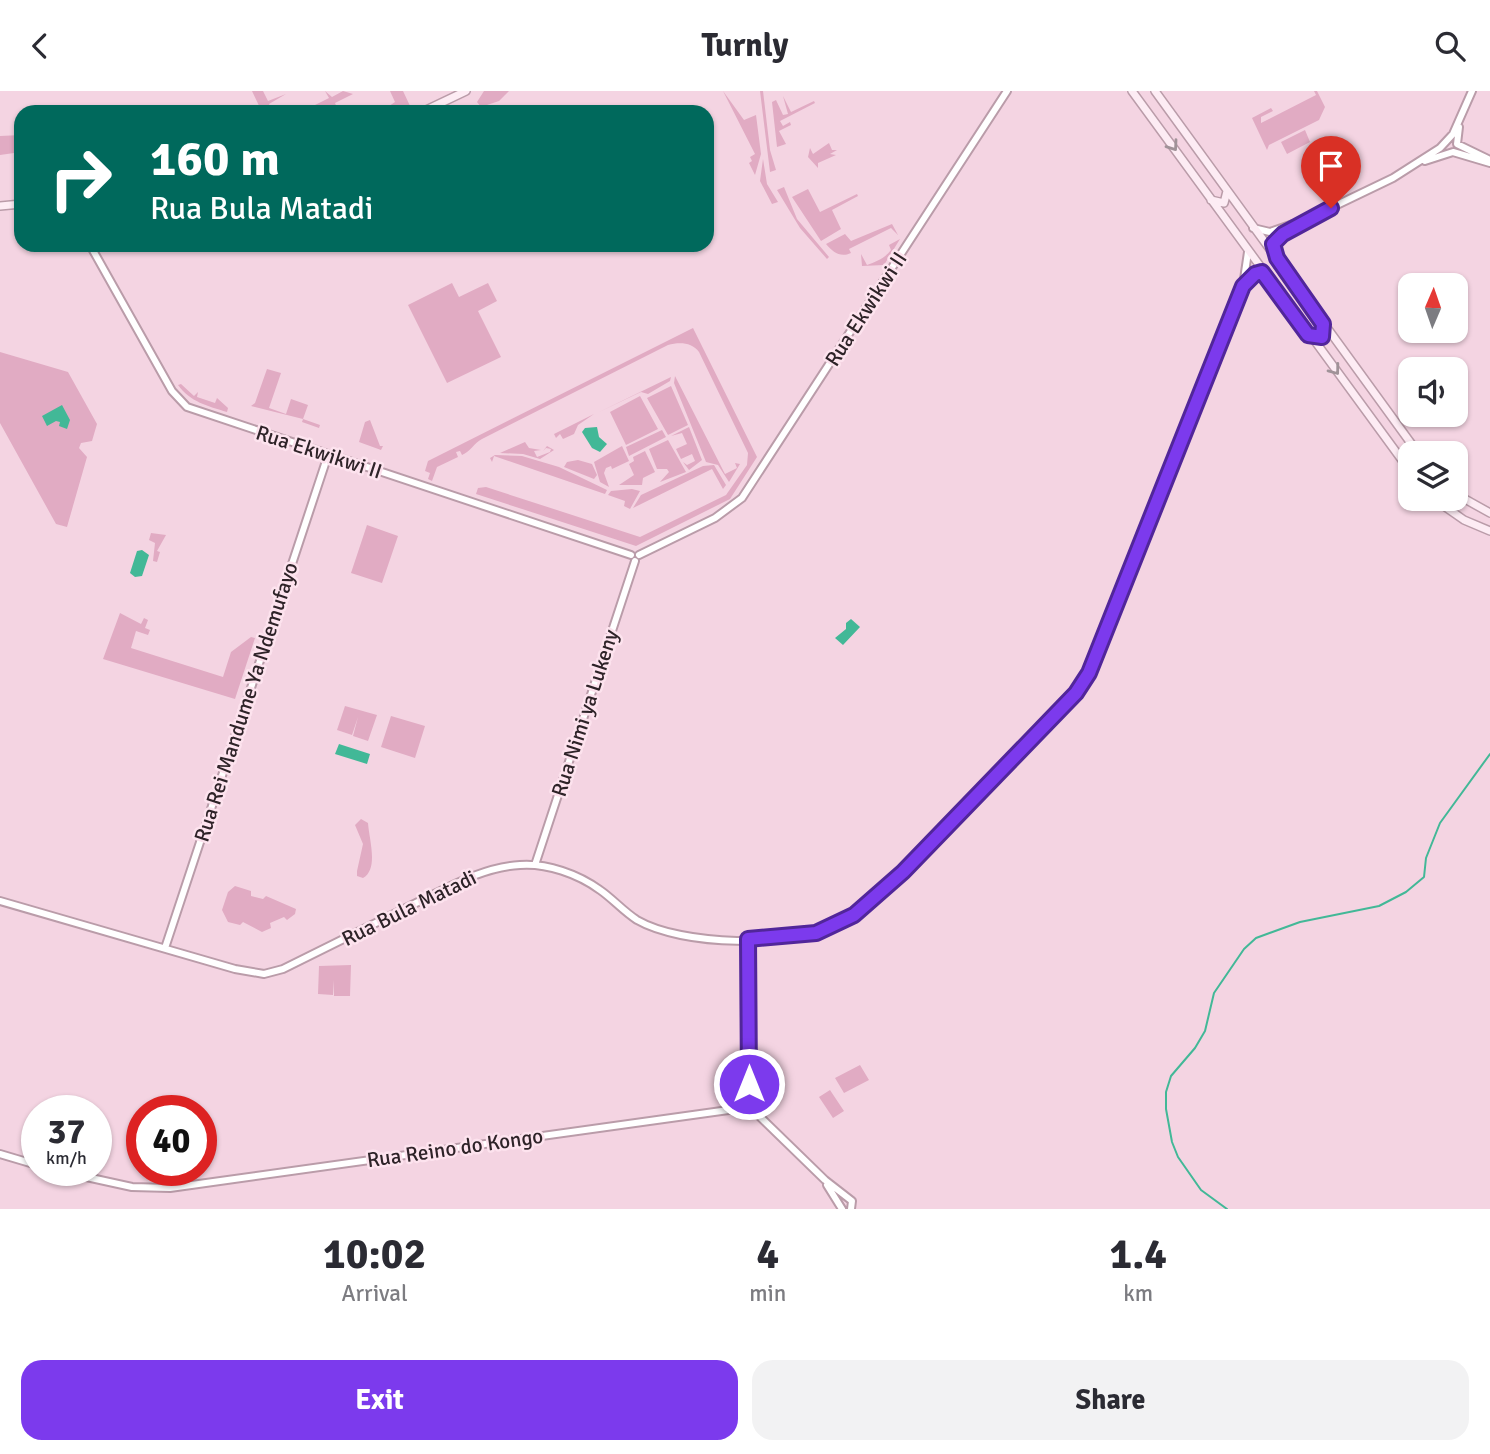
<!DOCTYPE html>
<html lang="en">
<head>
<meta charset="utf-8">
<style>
  body { margin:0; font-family:Signika,sans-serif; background:#f2f2f3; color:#2b2b33; height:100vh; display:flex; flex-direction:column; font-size:26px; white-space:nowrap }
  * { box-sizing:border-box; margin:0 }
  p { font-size:23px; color:#7c7c81 }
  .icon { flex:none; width:38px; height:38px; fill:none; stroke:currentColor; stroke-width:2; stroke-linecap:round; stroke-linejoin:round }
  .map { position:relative; height:1118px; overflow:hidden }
  .side { display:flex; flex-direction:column; background:#fff; flex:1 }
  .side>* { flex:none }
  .hud { position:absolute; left:14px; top:14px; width:700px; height:147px; border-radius:21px; box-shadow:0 2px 5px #0004; background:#00695c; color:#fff; overflow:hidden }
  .needle { width:46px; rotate:2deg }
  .buttons { position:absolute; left:1398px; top:182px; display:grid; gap:14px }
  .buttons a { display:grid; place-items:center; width:70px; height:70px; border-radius:14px; background:#fff; box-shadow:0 2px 5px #0004; font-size:35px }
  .speed { position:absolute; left:21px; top:1004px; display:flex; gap:14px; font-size:35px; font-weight:700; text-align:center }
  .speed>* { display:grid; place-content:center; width:91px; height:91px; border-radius:50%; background:#fff; box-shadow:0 2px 5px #0004; line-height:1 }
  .speed small { font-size:18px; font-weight:400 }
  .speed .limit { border:10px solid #d22; background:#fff; color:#111 }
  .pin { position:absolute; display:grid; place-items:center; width:60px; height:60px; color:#fff; margin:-72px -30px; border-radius:50% 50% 50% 0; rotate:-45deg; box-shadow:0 0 7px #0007 }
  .pin .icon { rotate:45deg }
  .me { position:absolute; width:77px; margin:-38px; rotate:0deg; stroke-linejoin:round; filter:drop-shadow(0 0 5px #0008) }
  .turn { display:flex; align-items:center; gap:24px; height:147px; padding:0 21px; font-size:32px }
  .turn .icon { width:91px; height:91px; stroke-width:2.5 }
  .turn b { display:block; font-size:49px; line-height:60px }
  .eta { display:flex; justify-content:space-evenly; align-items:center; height:119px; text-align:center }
  .eta b { font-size:42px; font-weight:800; line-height:49px }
  .button { display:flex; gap:14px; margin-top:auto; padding:14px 21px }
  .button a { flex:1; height:80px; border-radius:21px; background:#7c3aed; color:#fff; font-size:28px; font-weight:800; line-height:80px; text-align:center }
  .button a+a { background:#f2f2f3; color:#2b2b33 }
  header { display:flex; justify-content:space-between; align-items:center; height:91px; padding:0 21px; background:#fff; font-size:32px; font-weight:800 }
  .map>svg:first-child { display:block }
  .green { fill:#e1abc3 }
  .water { fill:#42b897 }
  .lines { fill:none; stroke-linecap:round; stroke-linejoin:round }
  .stream { stroke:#42b897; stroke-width:2 }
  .tertiary-casing { stroke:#ba9ca9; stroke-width:10 }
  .secondary-casing { stroke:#ba9ca9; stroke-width:10 }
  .tertiary { stroke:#fff; stroke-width:6 }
  .secondary { stroke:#fdecf4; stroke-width:7 }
  .oneway { stroke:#a09298 }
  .route-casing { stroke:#51269a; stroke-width:18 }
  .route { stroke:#7c3aed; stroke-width:12 }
  .labels { text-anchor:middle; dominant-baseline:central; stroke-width:5; stroke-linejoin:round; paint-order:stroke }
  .street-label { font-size:21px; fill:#2e2328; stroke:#fde3ee }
</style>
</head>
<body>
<header><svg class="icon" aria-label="back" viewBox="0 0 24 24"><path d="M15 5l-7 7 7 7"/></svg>Turnly<svg class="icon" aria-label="search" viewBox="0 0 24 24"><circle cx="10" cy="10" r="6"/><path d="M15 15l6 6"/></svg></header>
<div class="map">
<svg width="1490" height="1118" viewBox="0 0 1490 1118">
  <rect width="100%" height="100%" fill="#f4d4e2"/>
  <path class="green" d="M252,0H263L268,10L286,3L269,13L273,21H262Z
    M325,0L332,6L343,0L353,3L335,12L339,21L332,14L313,21L311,16L329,7Z
    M390,0H403L411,17L402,21H380L395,11Z
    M484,0H509L499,10L481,16L477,11Z
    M723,0L744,29L756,24L761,63L755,84L749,72L752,70L750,66L755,63Z
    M760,0H763L770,59L776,79L770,81Z
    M1314,0H1317L1325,16L1319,29L1269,54L1267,59L1252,27L1271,17L1273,20L1261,26V32L1316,4Z
    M783,5L791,21L814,10L815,12L780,30L783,35L790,31L791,34L779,40L786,53L777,56L772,11L776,9L783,24L788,23Z
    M1305,39L1310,51L1287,63L1281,51Z
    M21,44V61L0,64V45Z
    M829,52L832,59H837L830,63L836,64L818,72V77L808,66L810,57L813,63Z
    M763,68L767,93L778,111L772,113L760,90Z
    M784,96L797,128L829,166L827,168L800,137L777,99Z
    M808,98L820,121L857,103L858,105L832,119L841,138L821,150L792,106Z
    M892,133L898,144L891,137L849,158L851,162C840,167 833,161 826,153L845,143L851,150Z
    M900,148L884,174L862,175L861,163L867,174C876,171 885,167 891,159L889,154Z
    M452,192L459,206L488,192L497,210L478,220L501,266L447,292L408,214Z
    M693,237L757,366L730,408L636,455L476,403L478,397L486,396L640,446L726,404L747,374L748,362L699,261C692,251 679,251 668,254L482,348C474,352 470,361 462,364L460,360L456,361L458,366L437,376L432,390L428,388L430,382L425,380L428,370Z
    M0,261L68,281L97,333L92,350L81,352L79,357L87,366L67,436L56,433L0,332Z
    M267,278L281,282L269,317L286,323L291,308L308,314L303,328L320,334L319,337L302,331L303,328L251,315L255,312Z
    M675,285L725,383L737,377L735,372L740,373L729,391L718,374L706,371L674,292Z
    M671,286L670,290L648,303L641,301L597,322Z
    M181,293L194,305L198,301L197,306L215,312L217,307L228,317L227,321C208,315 190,311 178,294Z
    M671,295L688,334L668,344L647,307Z
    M640,305L658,338L626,354L610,321Z
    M594,323L578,334L574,343L563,348L560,343L556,347L554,343Z
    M370,329L380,355H383L381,359L359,351L365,331Z
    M689,336L702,369L689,379L683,371L687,374L695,370L692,363L681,368L676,358L687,353L682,342L671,345Z
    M662,339L666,346L629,365L626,356Z
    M668,349L686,381L660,391L669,381L667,378H657L649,358Z
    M525,351L529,357L541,359L534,360L537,366L550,361L551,358L546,357L543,360L547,355L554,359L540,368L523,363L500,362Z
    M622,355L629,370L612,378L611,375L606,377L604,382L609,396L600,391L594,371Z
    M645,360L655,381L643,387L642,394H619L634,384L629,373L634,370L633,366Z
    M495,364L522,365L559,376L607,399L605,403L494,365L492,371L490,367Z
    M578,369L592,373L597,384L594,388L564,376L567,371Z
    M714,374L726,394L723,398L712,378L633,417L641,404L703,375Z
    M632,398L640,400L630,418L624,415L625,410L608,404L611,400Z
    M367,434L398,445L382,492L351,482Z
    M151,442L166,444L157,460L160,461L157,471L153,470L155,452L149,449Z
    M120,522L141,533L144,527L148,529L145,537L150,539L148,544L136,540L131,557L223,586L231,561L251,546L255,547L235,608L103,568Z
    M345,615L377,624L368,650L353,645L358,626L352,644L337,639Z
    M391,625L425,635L415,667L381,656Z
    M361,728L368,732C369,748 379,778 363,787L357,785V780L363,753L355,734Z
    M235,795L251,800V805L263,808L266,805L296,818L295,823L287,829L284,826L270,832L271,837L262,841L243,831L240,834L228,831L222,819L228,801Z
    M351,874L350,905H334V889L333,904L318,903L319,875Z
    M860,974L869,989L844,1002L835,987Z
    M830,999L844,1020L833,1027L819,1006Z"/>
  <path class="water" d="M62,314L70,329L67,338L59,335L60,331L56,330L47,335L42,325Z
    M597,336L599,346L607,353L600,361L592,357L582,341L585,337Z
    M142,459L149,464L142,485L135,486L130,482L137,460Z
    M851,528L860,536L843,554L835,547L846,538V532Z
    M339,653L370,663L367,673L335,663Z"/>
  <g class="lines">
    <path class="stream" d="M1227,1118L1201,1099L1178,1066L1172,1051L1166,1018V1001L1171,985L1195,957L1205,940L1214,902L1244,858L1256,847L1300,831L1379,815L1406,801L1424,786L1426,767L1440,732L1490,663"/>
    <g class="tertiary-casing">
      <path id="tertiary" d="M1459,36L1457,53L1488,68
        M1425,70L1453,61L1490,72
        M1253,137L1270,141L1293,133
        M90,154L172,300L187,316L631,464
        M1275,164L1273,153L1277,147L1314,125L1393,87L1440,57L1453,43L1472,0
        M1244,194L1255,183L1262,181
        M639,464L715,427L742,407L1007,0
        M535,774L635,470
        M0,810L235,878L264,883L283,878C328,856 372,834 416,812C449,796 483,776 520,774C547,772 578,783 600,799C613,808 623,820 637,829C682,855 791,857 838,834C863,822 883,800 903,781L1084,591L1243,195L1248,161
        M748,848L749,1017
        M165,857L328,364
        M0,1063L37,1074
        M59,1080L132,1096L170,1097L743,1017L753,1019L825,1089L852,1110L851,1118
        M827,1094L842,1118"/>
    </g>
    <g class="secondary-casing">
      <path id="secondary" d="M1132,0L1410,380
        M1155,0L1418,362
        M422,21L466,0
        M1211,109L1224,112L1227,100
        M0,115L21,113
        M1309,244L1322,245L1323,233
        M1456,403L1490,422
        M1434,408L1464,429L1490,440"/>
    </g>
    <use href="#tertiary" class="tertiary"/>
    <use href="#secondary" class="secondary"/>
  </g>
  <defs><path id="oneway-chevron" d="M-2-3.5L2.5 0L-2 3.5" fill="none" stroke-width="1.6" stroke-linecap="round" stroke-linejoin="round" transform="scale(1.75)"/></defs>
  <g class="oneway">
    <use href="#oneway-chevron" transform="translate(1173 55) rotate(55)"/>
    <use href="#oneway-chevron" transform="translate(1335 279) rotate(53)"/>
  </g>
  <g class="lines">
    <g class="route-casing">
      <path id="route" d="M749,993L748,848L816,842L854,824L903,781L1076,602L1089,582L1243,195L1255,183L1262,181L1308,244L1322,246L1323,233L1277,167L1273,153L1283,143L1331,117"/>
    </g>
    <use href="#route" class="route"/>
  </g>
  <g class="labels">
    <g class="street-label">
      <text transform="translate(866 218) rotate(-57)">Rua Ekwikwi II</text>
      <text transform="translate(319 361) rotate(18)">Rua Ekwikwi II</text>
      <text transform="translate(246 611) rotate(-72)">Rua Rei Mandume Ya Ndemufayo</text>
      <text transform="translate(585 622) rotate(-72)">Rua Nimi ya Lukeny</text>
      <text transform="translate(409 817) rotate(-26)">Rua Bula Matadi</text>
      <text transform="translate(455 1057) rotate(-8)">Rua Reino do Kongo</text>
    </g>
  </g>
</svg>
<div class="buttons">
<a><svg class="needle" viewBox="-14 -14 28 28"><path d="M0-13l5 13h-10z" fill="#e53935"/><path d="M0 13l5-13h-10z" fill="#7c7c81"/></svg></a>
<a><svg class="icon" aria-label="sound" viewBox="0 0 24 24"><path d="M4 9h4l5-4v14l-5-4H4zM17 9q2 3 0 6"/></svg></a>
<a><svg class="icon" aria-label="layers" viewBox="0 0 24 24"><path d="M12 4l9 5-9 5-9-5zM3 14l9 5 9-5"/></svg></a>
</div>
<div class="speed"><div>37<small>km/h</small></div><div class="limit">40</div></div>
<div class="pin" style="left:1331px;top:117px;background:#d93025"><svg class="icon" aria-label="arrive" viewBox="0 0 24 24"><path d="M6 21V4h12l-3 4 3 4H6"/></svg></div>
<svg class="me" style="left:749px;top:993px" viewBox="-20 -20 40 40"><circle r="17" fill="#7c3aed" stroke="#fff" stroke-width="3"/><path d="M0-11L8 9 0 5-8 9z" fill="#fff"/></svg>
<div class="hud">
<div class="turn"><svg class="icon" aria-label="right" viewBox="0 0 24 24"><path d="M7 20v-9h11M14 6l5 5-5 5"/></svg><div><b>160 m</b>Rua Bula Matadi</div></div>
</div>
</div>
<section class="side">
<div class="eta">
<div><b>10:02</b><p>Arrival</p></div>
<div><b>4</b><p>min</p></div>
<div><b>1.4</b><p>km</p></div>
</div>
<div class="button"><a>Exit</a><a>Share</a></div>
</section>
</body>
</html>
